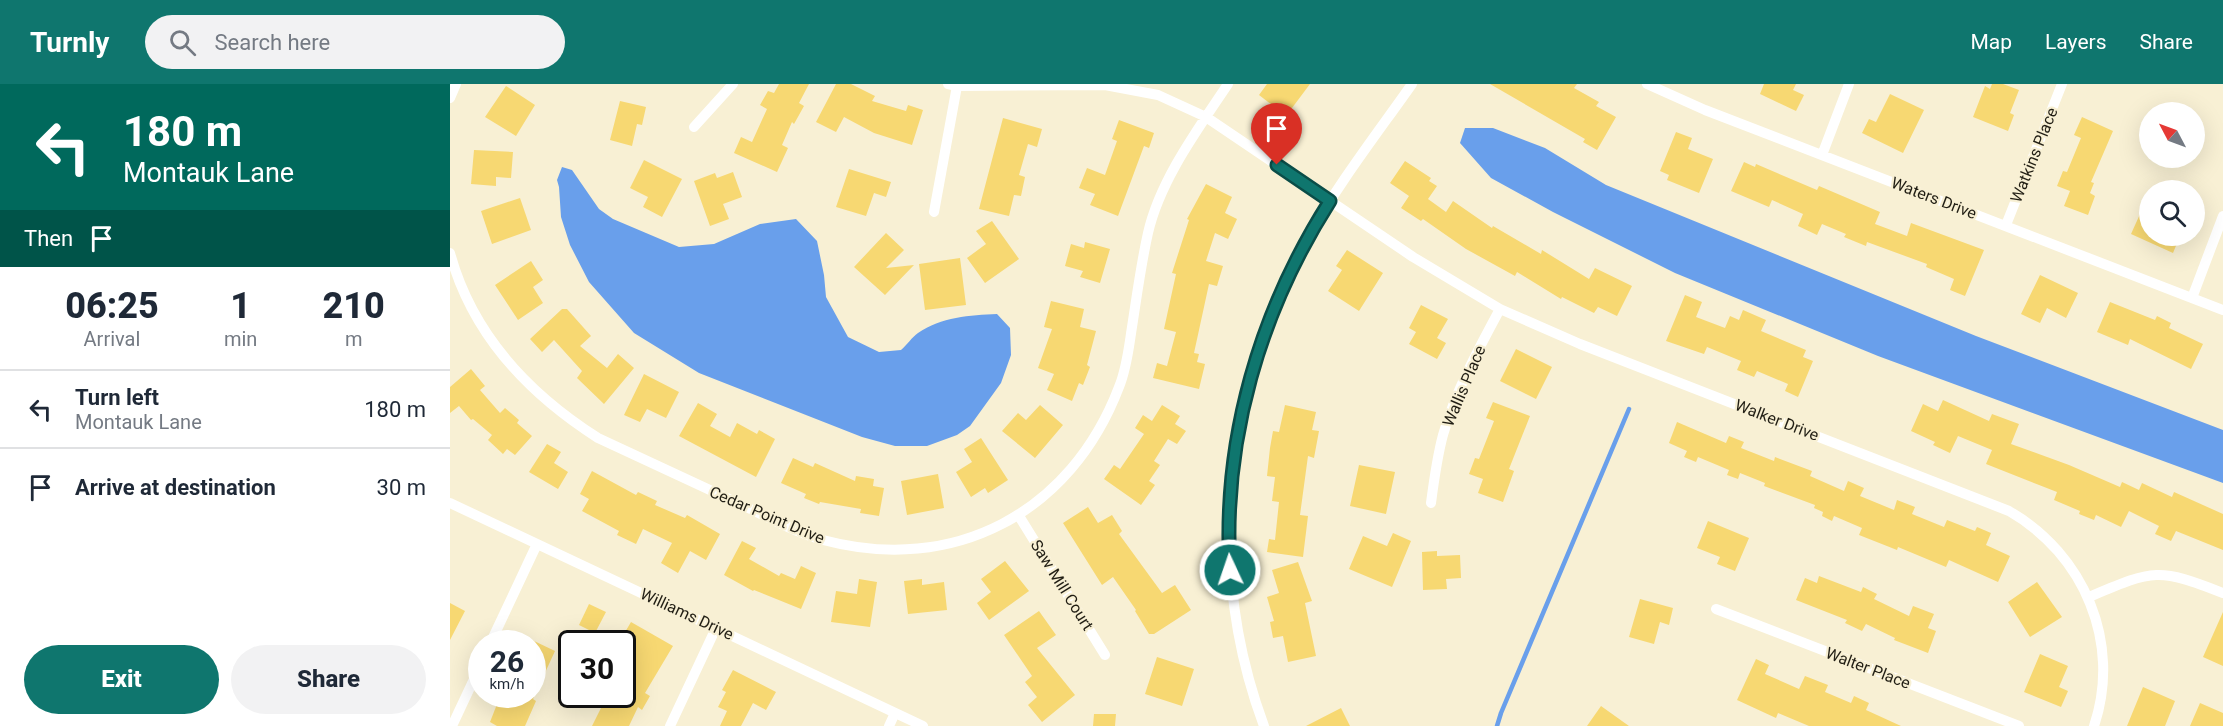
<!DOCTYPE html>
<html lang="en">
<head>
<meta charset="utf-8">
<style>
  body { margin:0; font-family:Roboto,sans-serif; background:#f2f2f3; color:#1f2937; height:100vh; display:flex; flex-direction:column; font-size:22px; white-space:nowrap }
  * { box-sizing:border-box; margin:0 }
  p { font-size:20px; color:#747a83 }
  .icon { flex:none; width:33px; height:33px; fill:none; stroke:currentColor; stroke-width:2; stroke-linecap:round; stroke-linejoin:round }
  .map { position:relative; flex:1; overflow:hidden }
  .drawer { display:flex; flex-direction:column; background:#fff; width:450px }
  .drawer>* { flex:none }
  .guide { background:#00695c; color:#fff; overflow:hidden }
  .needle { width:39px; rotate:311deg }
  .controls { position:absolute; left:1689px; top:18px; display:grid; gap:12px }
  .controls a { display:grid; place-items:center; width:66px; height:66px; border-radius:50%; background:#fff; box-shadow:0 6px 24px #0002; font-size:30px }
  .speed { position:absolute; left:18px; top:546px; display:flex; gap:12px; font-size:30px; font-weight:700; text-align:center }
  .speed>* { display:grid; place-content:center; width:78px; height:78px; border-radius:50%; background:#fff; box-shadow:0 6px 24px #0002; line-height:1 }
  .speed small { font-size:15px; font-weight:400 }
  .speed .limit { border:3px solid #111; border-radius:9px; background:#fff; color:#111 }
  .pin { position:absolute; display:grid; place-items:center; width:51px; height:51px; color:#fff; margin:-62px -26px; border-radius:50% 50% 50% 0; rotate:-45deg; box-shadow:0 0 6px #0007 }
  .pin .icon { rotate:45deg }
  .me { position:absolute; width:66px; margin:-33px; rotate:357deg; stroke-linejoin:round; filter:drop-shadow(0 0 4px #0008) }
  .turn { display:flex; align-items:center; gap:21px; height:126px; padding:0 24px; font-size:27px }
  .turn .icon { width:78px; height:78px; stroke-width:2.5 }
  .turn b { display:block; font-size:42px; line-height:51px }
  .then { display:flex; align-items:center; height:57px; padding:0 24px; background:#0003; gap:12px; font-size:22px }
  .eta { display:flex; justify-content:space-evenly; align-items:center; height:102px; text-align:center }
  .eta b { font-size:36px; font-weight:800; line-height:42px }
  .primary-button { display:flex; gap:12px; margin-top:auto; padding:12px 24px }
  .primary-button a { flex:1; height:69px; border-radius:36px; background:#0f766e; color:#fff; font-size:24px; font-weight:800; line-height:69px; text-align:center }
  .primary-button a+a { background:#f2f2f3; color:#1f2937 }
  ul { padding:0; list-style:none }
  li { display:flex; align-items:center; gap:18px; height:78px; padding:0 24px; border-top:2px solid #e0e1e3 }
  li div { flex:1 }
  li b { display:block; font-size:22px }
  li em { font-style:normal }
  header { display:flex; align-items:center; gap:36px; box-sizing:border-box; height:84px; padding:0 30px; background:#0f766e; color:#fff }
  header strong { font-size:28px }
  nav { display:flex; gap:33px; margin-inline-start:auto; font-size:21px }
  .search { width:420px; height:54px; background:#f2f2f3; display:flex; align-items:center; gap:15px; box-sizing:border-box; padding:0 21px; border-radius:33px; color:#747a83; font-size:22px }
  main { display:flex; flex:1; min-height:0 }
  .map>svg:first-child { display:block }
  .water { fill:#699feb }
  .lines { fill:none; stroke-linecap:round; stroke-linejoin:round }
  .stream { stroke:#699feb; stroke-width:4.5 }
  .building { fill:#f7d872 }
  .street { stroke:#fff; stroke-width:10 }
  .route-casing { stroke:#0a4d48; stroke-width:15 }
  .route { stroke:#0f766e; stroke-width:10 }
  .labels { text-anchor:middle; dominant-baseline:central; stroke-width:4.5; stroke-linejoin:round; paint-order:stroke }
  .street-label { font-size:16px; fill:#211e14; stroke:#f8f0d4 }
</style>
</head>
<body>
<header>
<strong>Turnly</strong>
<div class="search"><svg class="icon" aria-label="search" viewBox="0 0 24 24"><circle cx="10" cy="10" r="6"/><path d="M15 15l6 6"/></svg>Search here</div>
<nav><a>Map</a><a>Layers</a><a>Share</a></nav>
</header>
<main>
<section class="drawer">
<div class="guide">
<div class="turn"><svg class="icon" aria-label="left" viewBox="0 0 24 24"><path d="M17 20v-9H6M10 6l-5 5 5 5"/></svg><div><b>180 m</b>Montauk Lane</div></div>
<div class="then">Then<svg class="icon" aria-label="arrive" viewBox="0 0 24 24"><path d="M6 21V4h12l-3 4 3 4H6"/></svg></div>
</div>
<div class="eta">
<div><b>06:25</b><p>Arrival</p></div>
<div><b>1</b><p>min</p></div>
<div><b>210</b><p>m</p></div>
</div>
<ul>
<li><svg class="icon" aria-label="left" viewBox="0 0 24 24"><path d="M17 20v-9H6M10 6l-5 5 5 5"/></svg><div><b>Turn left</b><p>Montauk Lane</p></div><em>180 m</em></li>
<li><svg class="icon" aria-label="arrive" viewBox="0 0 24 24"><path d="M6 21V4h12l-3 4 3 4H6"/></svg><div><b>Arrive at destination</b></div><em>30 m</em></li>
</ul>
<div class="primary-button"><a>Exit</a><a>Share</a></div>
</section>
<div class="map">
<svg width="1773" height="642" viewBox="0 0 1773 642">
  <rect width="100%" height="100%" fill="#f8f0d4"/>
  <path class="water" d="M1015,44H1043L1095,64L1156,101L1526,252L1773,346V399L1428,272L1225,189L1103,128L1041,94L1010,59Z
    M112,83L122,86L149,125L163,135L229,163L264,160L310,140L346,135L367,157L374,191L376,213L398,253L429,268L451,266C457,261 462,253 468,249C491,233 520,231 547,230L560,244L561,271L551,299L520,342L507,351L477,362H445L412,353L249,289L184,249L139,198L120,161L111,133L109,103L107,96Z"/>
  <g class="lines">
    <path class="stream" d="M1047,642L1051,629L1179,325"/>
  </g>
  <path class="building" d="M329,0H359L349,19L354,22L344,40L342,38L332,61L338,64L327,88L284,69L291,53L302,58L317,25L310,21L318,7L324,9Z
    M386,0H401L425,12L422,17L456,27L458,21L473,26L462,61L424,49L394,33L386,48L366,38Z
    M817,0H860L836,32L809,11Z
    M1040,0H1127L1124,4L1149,18L1146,22L1166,33L1147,66L1133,58L1135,55Z
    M1314,0H1346L1343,6L1354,11L1346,27L1310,10Z
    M1542,0H1553L1569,6L1560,29L1564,31L1558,47L1523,33L1535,2L1540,5Z
    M56,2L85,21L66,52L35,33Z
    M1440,10L1474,26L1453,69L1412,49L1419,35L1426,38Z
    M170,17L196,23L192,41L187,40L182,62L160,56Z
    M1632,33L1663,47L1641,98L1644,99L1640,109L1645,112L1638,131L1614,122L1620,107L1607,102L1613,87L1617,88L1631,54L1624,51Z
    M553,34L592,45L587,63L578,60L569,91L575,93L571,112L564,111L559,132L529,125Z
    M669,36L704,49L699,64L694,62L668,132L640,121L645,110L629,104L637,84L655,91L667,57L662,55Z
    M1226,48L1242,54L1238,65L1263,75L1249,109L1217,96L1219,91L1210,87Z
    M24,66L63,68L61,94L46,93V102L21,100Z
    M194,76L232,95L212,133L193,123L198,113L180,104Z
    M955,77L981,94L979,97L987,102L978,115L996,128L1003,117L1042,144L1043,142L1091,170L1092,166L1139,195L1145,184L1182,202L1167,232L1148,223L1144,229L1112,213L1111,215L1067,188L1065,192L1016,165L973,135L971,137L951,124L959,112L940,99Z
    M1294,78L1305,83L1306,80L1367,106L1369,102L1430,128L1425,140L1457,152L1461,139L1534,166L1515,212L1500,206L1504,195L1476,183L1477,180L1417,158L1416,162L1394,153L1396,150L1372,140L1367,151L1348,142L1353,130L1322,116L1319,123L1281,107Z
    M399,85L441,98L436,113L424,109L416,132L386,123Z
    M283,88L292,113L273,120L279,135L260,142L244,97L265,89L267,94Z
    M756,100L782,113L775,129L787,135L778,155L765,149L756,177L773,182L767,202L759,200L744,269L749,270L747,278L755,280L749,305L703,294L707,279L717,282L726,248L714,245L726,190L722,189L739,136L737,135Z
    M1700,108V152H1730L1723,169L1681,150Z
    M70,114L81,146L42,160L31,127Z
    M542,137L569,175L535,199L517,174L536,160L526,147Z
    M436,149L454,166L436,184L464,181L435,211L404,183Z
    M635,158L660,165L650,199L630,193L633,187L615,182L621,160L634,164Z
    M897,166L933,189L909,227L878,207L892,186L886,182Z
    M510,174L516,221L475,226L469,180Z
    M81,177L93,196L83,203L93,219L68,236L45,201Z
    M1590,191L1628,209L1616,234L1597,224L1590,239L1571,230Z
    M1235,211L1252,218L1246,233L1275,244L1280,232L1289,236L1293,226L1316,236L1311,247L1356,266L1353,273L1363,277L1348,313L1335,307L1338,300L1307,287L1304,293L1287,286L1291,277L1257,263L1254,270L1216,257Z
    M601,217L634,225L630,243L646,247L637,281L640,283L633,301L629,299L622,317L597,306L604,290L588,284L602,245L594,243Z
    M1660,218L1705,236L1707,232L1721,239L1719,244L1753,260L1741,285L1680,255L1678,261L1647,248Z
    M971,221L998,235L987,254L996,259L987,275L959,260L966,248L959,244Z
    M112,225H117L141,252L130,262L157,284L168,270L184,284L154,320L127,294L132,287L104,256L92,268L80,255Z
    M1066,265L1102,283L1086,315L1050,297Z
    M21,285L35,302L30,306L50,329L55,324L69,336L67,339L82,352L65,371L57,365L53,370L38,356L42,351L23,335L21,336L9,322L0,329V303Z
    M194,290L229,308L216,334L197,325L190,338L174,331Z
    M1493,316L1539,337L1542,330L1569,340L1561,360L1619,381L1670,403L1672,398L1689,406L1692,399L1722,413L1724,408L1773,430V466L1726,447L1721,457L1705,450L1709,442L1679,427L1671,443L1646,431L1644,436L1629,430L1630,427L1604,416L1607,408L1536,380L1542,366L1508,352L1500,369L1483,361L1485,358L1461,347L1473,320L1488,327Z
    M1043,318L1080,332L1059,385L1064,387L1053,418L1028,409L1033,395L1019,390L1025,374L1029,375L1044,337L1036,334Z
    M248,319L267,330L260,342L280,353L287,339L307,350L309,346L325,355L306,393L229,352Z
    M590,321L613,341L585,374L552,347L568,329L576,336Z
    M712,321L730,332L725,340L736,347L727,360L718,355L704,377L710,381L699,397L705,401L691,421L654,395L664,381L670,385L694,350L685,344L693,331L702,337Z
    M835,321L866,328L862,346L869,347L864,374L858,372L850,431L858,432L853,473L817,468L819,455L825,456L829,418L822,417L825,393L817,392L820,364L823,347L829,348Z
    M1227,338L1276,359L1279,352L1294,358L1291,364L1324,377L1325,373L1362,387L1360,392L1394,407L1398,397L1414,404L1410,412L1444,426L1447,416L1465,423L1462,430L1494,443L1497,436L1525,447L1527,443L1541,449L1536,461L1560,472L1548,498L1499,476L1496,483L1448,463L1447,466L1409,451L1412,444L1384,432L1382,437L1372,432L1373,428L1364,424L1365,421L1314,402L1315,399L1290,389L1288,395L1277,391L1279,386L1248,373L1246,378L1234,373L1237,367L1219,359Z
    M531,354L558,396L538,409L535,404L521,413L506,388L522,378L514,365Z
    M97,360L111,368L104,379L118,388L108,405L79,388Z
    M343,374L363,383L365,379L405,397L406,392L424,395L423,402L434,404L429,432L410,429L411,425L370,418L369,420L354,414L356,410L331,399Z
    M909,381L945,388L936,430L900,422Z
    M142,387L186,411L188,408L207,417L205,421L235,434L237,431L270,450L256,476L240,467L228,489L211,479L222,459L193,445L186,460L167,451L169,447L132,427L139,415L130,410Z
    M488,390L494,424L457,431L451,397Z
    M638,423L648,439L662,431L672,447L669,450L712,509L725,501L741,526L704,550H699L685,527L686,526L663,493L652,501L613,439Z
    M1258,437L1299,454L1285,487L1267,480L1270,473L1247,464Z
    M943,449L961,457L942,503L899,485L913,452L937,462Z
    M292,457L306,464L299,475L329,492L331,489L345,495L351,482L366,489L351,525L304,506L303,507L274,491Z
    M987,467V472L1010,471L1011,494L996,495L997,505L973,506L972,468Z
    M555,477L579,507L539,536L527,519L541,508L531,495Z
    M848,478L862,517L855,519L866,572L838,578L833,552L823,554L820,538L824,537L817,513L829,509L822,486Z
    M1369,492L1411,508L1413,503L1427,510L1424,515L1459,532L1463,522L1484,530L1478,544L1486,547L1478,569L1444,556L1445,554L1416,540L1412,547L1395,539L1397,536L1346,516L1355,494L1367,499Z
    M409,495L427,498L420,543L381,538L386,507L407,510Z
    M472,495V501L494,498L497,526L458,530L454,497Z
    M1587,498L1612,533L1580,553L1558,518Z
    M1190,515L1223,524L1219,541L1210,538L1204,560L1179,553Z
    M0,519L15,527L0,556Z
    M139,520L156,528L145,549L129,541Z
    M589,527L606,551L587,564L625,611L592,638L578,621L587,613L575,598L582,592L554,551Z
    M1773,528V582L1753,573Z
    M181,538L223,562L195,609L200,612L192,626L188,623L179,642H142L153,620L134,610H172V560H168Z
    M82,556L105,567L83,615L86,617L75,642H47L40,638L51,610H82Z
    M1590,570L1618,582L1609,603L1618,607L1611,623L1574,608Z
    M707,573L744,585L732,622L695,610Z
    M1306,575L1319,581L1315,590L1349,605L1355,592L1378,601L1375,608L1401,619L1404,612L1419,619L1416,626L1451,642H1359L1328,629L1326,634L1287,616Z
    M283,586L326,608L316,626L303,619L291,642H270L277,627L268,623L276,608L272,606Z
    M1693,603L1725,617L1715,642H1677Z
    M1750,619L1773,629V642H1740Z
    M1151,622L1179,642H1137Z
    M891,624L900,642H856Z
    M644,630H666L665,642H643Z"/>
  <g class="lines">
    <path class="street" d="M498,0L507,2L655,1L708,11L756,33L963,173L1050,225L1130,260L1559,427C1634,470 1672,559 1644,642
      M1197,0L1255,26L1773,226
      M0,14L6,0
      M244,43L283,0
      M1372,71L1399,0
      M484,128L507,2
      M1556,141L1612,0
      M0,169C22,250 79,310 148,354C196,376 243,398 290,420C316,432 346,449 373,456C504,491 621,429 669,303C677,284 679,262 682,243C687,211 691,180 698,149C710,96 748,45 778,0
      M1742,214L1773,132
      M0,419L473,642
      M981,419C984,396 987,373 993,351C1006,306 1028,266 1050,225
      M569,432L655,571
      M1639,513C1703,486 1707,483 1773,509
      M1266,525L1569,642
      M40,560L87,460
      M2,642L32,578
      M220,642L266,544
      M439,642L445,629
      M814,642C754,481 775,304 857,155C888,100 926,51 962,0"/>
  </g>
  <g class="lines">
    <g class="route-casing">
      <path id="route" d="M780,486C772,355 810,227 880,117L827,81"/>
    </g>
    <use href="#route" class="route"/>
  </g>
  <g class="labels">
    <g class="street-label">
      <text transform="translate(1584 71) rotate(-68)">Watkins Place</text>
      <text transform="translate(1484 114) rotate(21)">Waters Drive</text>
      <text transform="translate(1014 302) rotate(-67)">Wallis Place</text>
      <text transform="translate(1327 336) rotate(21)">Walker Drive</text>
      <text transform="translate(317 431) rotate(23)">Cedar Point Drive</text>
      <text transform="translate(612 501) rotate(58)">Saw Mill Court</text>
      <text transform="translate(237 530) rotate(25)">Williams Drive</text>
      <text transform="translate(1418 584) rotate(21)">Walter Place</text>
    </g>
  </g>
</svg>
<div class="controls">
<a><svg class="needle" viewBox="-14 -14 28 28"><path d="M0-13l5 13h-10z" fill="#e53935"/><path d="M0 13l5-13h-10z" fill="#747a83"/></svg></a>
<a><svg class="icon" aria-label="search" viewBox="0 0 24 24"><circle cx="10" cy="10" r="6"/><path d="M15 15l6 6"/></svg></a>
</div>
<div class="speed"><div>26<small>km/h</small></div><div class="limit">30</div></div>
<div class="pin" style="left:827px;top:81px;background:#d93025"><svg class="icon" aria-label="arrive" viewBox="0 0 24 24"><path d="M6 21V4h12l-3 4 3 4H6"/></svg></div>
<svg class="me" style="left:780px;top:486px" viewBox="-20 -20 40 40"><circle r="17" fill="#0f766e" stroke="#fff" stroke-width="3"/><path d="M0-11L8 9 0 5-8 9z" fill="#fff"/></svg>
</div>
</main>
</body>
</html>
